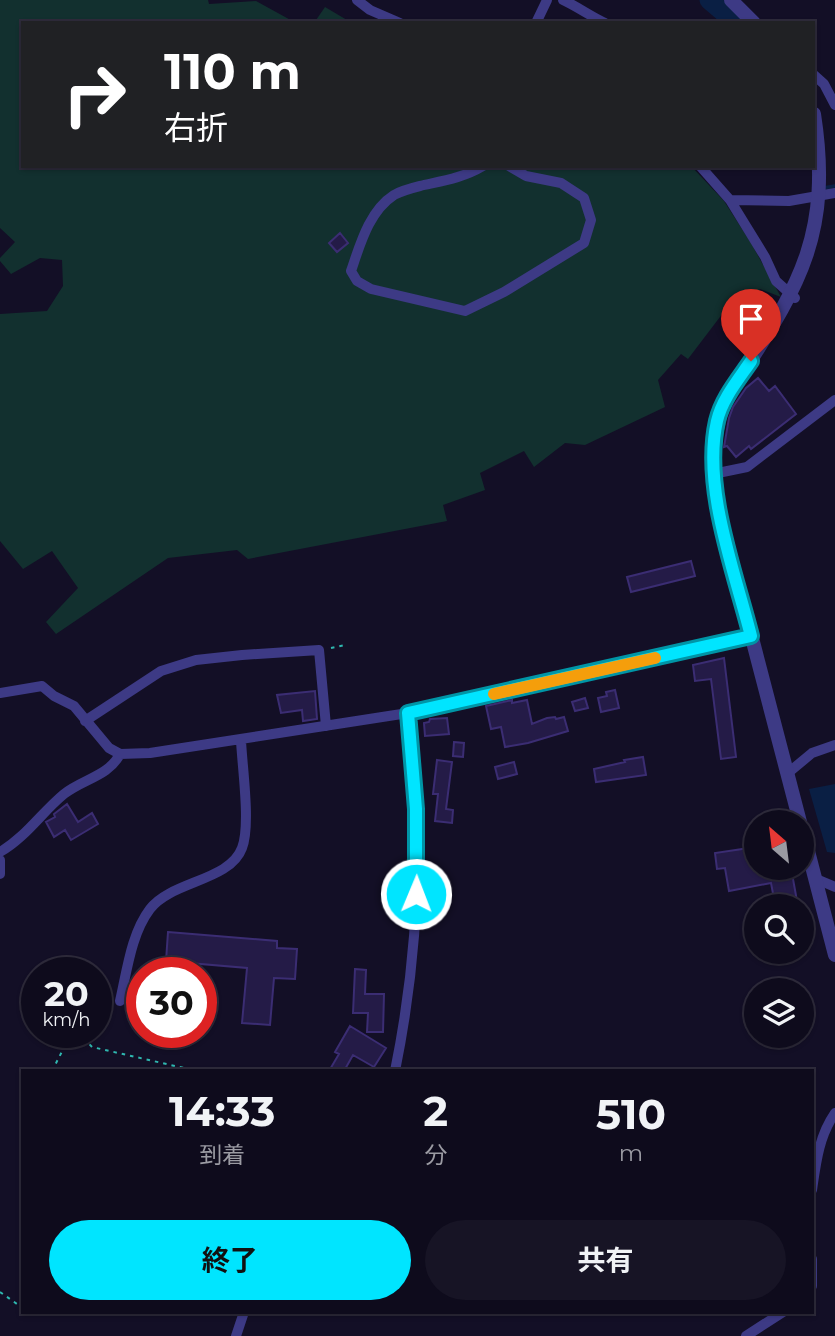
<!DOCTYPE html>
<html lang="ja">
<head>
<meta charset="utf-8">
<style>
  body { margin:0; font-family:Montserrat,"Noto Sans JP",sans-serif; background:#171425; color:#f1f3f6; height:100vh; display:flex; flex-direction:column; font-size:26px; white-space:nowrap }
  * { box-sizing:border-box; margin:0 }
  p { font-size:23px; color:#9b9ba3 }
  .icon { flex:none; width:38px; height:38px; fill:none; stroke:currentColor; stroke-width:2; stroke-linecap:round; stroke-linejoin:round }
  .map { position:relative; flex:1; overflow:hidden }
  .details { position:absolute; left:21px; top:1069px; width:793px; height:245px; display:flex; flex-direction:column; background:#0e0b1c; border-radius:0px; box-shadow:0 2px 5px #0004,0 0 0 2px #2e2b3b }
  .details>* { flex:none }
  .banner { position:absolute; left:21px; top:21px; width:794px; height:147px; border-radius:0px; box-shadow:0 2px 5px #0004,0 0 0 2px #2e2b3b; background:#202124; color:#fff; overflow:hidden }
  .needle { width:46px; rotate:332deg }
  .buttons { position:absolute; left:744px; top:810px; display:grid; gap:14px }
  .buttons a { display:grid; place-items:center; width:70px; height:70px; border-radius:50%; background:#0e0b1c; box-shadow:0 2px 5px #0004,0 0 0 2px #2e2b3b; font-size:35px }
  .speed { position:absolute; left:21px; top:957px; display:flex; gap:14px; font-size:35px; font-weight:700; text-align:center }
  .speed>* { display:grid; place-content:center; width:91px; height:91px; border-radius:50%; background:#0e0b1c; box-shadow:0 2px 5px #0004,0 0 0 2px #2e2b3b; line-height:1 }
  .speed small { font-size:18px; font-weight:400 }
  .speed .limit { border:10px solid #d22; background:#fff; color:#111 }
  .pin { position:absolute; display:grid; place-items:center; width:60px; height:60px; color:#fff; margin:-72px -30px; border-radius:50% 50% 50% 0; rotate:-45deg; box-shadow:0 0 7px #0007 }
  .pin .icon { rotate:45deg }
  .me { position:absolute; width:77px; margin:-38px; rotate:1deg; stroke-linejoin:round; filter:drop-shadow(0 0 5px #0008) }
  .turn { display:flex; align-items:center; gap:24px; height:147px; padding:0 28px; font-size:32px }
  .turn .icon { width:91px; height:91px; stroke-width:2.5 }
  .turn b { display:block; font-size:49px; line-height:60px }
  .eta { display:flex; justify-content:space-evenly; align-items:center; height:119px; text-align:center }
  .eta b { font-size:42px; font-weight:700; line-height:49px }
  .cta { display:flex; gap:14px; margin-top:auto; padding:14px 28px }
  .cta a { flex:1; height:80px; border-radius:42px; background:#00e5ff; color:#111; font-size:28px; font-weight:700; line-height:80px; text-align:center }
  .cta a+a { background:#171425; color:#f1f3f6 }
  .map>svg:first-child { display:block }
  .green { fill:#12302f }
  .water { fill:#0a1f44 }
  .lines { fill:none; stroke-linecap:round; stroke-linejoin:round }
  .stream { stroke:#0a1f44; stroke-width:3.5 }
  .river { stroke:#0a1f44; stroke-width:19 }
  .building { fill:#241b47; stroke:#3b2d73; stroke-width:2 }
  .path { stroke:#2fb8b0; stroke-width:2; stroke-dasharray:3.5 5; stroke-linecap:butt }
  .minor { stroke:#3d3a85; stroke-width:10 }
  .tertiary { stroke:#3d3a85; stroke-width:14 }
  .route-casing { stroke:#0095a6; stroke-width:18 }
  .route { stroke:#00e5ff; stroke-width:12 }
  .slow { stroke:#f59e0b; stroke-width:12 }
</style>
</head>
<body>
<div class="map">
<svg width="835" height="1336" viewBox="0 0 835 1336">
  <rect width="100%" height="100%" fill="#130f26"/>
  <path class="green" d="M0,0H208L209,4L256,1L296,23H23V166H691L724,201L751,243L781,297L760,289L746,302L742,327L723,313L688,359L681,354L658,380L665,407L585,445L565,443L534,467L524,451L480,473L485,490L443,505L447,521L248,559L237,550L168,558L56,634L46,622L78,588L52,551L23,569L0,541V314L47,311L63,286L62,260L40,258L11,274L0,261V258L15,242L0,228Z
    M325,7L352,23H314Z"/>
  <path class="water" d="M835,784V853L827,852L809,789Z"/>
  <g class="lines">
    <path class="stream" d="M823,188L835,186"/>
    <path class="river" d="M709,0L736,23"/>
  </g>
  <path class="building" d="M340,233L348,243L337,252L329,243Z
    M758,378L769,391L775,386L796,414L751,449L749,446L736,457L727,446L724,447L729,418L733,407L746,388Z
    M691,561L695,576L631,592L627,577Z
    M724,658L736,757L721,759L711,679L695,681L693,665Z
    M615,690L619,708L601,712L598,698L607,696L606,692Z
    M315,691L317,719L303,721L302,710L281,713L277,695Z
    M585,698L588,708L575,711L572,702Z
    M512,700V703L527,700L532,724L547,718L555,717L556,719L564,717L568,731L528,743L505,747L501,727L491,729L486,706Z
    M447,718L449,734L425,736L424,723L429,722L430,719Z
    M454,742L464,743L463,757L453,756Z
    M643,757L646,775L596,782L594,769L625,762L624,760Z
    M437,760L452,762L446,809L453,810L452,823L435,821L438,794H433Z
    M514,762L517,774L498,779L495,767Z
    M67,804L78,822L92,813L98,824L71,840L65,830L54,837L46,822L55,817L54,814Z
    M756,847V868H791L797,901L775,904L771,883L729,891L725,868L717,869L715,853Z
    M168,932L277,941V948L297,949L295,979L274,978L270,1025L242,1023L247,968L166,961Z
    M355,969L366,970L365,994H384L383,1032H367L368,1013H353Z
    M350,1026L386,1048L374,1067L353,1055L344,1071H329L339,1054L335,1052Z"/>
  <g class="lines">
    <path class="path" d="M331,648L345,645
      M78,1032L92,1047L197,1071
      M52,1071L72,1032
      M23,1163L20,1174L23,1183
      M0,1292L17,1304L23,1305"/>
    <path class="minor" d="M357,0L370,10L400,23
      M563,0C578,7 590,16 605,23
      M536,23L547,0
      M814,75L824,84L835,105
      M483,166C463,178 442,181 420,186C412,188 401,191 394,195C369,211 360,245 351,271L357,281L371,289L465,311L504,292L584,243L591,220L584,198L561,183L526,176L509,166
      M700,166L730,200L765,257L776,281L795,298
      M730,200L789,201L835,193
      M713,474L747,467L835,400
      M0,693L42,686L54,696L74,706L109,748L120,754L150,753L408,713L752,636
      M85,721L161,671L196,660L242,655L319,650L326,726
      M788,773L812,753L835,745
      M0,852C26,837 42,812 64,794C83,779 109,776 120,754
      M0,860V874
      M814,878L835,887
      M120,1001C127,971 131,934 150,909C171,881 230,881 242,848C251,825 242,766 241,740
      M395,1071C419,953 424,833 408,713
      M812,1190C816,1162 819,1136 835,1113
      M812,1259V1286
      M236,1336L244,1312
      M746,1336L783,1312"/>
    <path class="tertiary" d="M731,0L754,23
      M800,822L717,504C712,469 712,436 724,403C788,299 835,249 814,114
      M802,828L835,955"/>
  </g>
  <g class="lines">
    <g class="route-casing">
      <path id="route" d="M416,894V809L408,713L751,636C735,572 702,487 717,421C722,399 738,380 751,361"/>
    </g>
    <use href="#route" class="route"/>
    <path class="slow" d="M494,694L655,658"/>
  </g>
</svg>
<div class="buttons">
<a><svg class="needle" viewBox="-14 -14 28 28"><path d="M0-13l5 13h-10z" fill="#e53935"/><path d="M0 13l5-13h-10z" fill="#9b9ba3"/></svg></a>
<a><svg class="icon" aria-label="search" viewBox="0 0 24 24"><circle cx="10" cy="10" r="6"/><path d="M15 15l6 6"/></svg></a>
<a><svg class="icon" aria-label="layers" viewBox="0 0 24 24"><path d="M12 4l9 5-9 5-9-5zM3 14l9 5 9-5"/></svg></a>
</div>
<div class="speed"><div>20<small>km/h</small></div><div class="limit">30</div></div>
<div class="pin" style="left:751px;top:361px;background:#d93025"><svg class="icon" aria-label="arrive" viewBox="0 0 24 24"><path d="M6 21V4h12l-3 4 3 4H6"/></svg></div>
<svg class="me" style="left:416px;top:894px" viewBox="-20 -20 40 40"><circle r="17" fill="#00e5ff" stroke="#fff" stroke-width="3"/><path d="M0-11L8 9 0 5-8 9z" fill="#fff"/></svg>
<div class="banner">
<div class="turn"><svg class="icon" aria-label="right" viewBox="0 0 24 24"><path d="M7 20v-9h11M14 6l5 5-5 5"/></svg><div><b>110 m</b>右折</div></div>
</div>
<section class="details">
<div class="eta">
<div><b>14:33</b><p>到着</p></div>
<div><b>2</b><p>分</p></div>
<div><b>510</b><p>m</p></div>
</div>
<div class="cta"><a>終了</a><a>共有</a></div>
</section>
</div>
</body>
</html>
